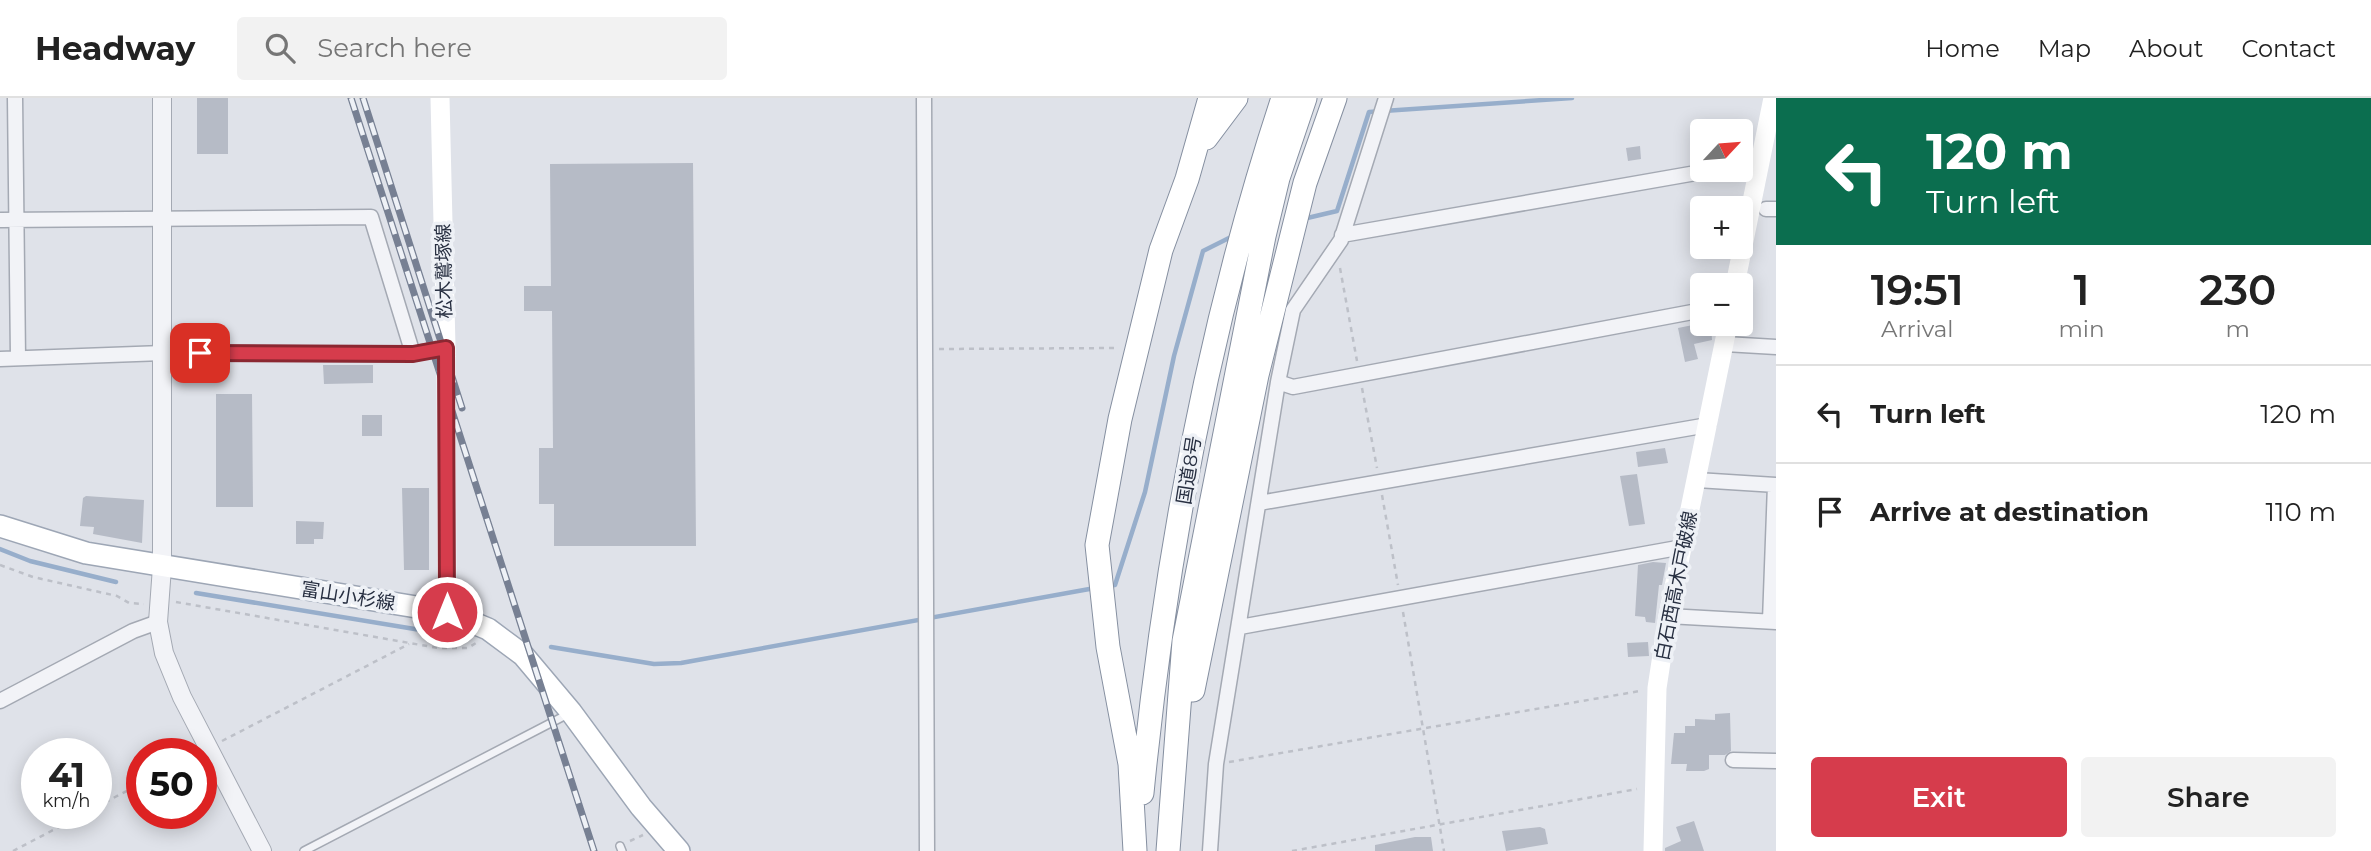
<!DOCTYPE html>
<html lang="en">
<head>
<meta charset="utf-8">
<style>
  body { margin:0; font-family:Montserrat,"Noto Sans JP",sans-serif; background:#f2f2f2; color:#222; height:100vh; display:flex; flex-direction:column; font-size:26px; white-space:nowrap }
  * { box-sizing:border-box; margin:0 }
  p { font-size:23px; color:#767676 }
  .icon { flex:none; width:38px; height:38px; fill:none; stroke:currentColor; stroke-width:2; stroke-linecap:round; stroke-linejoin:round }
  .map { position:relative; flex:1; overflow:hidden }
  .drawer { display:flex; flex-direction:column; background:#fff; width:595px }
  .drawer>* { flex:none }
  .hud { background:#0b6e4f; color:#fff; overflow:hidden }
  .needle { width:46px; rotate:64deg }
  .controls { position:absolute; left:1690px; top:21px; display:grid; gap:14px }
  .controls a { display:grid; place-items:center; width:63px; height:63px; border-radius:7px; background:#fff; box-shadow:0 4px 18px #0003; font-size:35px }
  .speed { position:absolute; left:21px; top:640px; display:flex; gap:14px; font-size:35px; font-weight:700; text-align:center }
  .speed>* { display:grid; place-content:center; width:91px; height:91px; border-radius:50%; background:#fff; box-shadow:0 4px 18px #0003; line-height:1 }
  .speed small { font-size:18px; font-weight:400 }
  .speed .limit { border:10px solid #d22; background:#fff; color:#111 }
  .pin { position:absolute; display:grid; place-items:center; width:60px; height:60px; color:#fff; margin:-30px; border-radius:14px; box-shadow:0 4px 10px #0006 }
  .me { position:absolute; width:77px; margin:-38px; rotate:0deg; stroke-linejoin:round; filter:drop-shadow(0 0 5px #0008) }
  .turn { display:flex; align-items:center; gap:24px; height:147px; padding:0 35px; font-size:32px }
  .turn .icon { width:91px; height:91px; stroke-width:2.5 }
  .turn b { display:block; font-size:49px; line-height:60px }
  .eta { display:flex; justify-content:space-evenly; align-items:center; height:119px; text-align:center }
  .eta b { font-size:42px; font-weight:600; line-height:49px }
  .action { display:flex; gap:14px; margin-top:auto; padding:14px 35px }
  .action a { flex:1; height:80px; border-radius:7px; background:#d63c4c; color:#fff; font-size:28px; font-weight:600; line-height:80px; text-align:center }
  .action a+a { background:#f2f2f2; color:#222 }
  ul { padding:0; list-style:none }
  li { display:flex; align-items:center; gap:21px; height:98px; padding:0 35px; border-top:2px solid #e0e0e0 }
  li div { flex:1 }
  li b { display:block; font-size:26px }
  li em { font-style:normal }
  header { display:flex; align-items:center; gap:42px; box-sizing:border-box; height:98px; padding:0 35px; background:#fff; border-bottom:2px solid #e0e0e0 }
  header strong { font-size:33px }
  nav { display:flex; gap:38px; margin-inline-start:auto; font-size:24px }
  .search { width:490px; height:63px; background:#f2f2f2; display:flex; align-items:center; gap:18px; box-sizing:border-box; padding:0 24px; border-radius:7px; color:#767676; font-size:26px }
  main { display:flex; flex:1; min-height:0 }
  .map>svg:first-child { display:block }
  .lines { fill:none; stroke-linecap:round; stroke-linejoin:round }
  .stream { stroke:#97aecb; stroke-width:4.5 }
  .building { fill:#b6bbc6 }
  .service-casing { stroke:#a4a9b3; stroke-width:10 }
  .minor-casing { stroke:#a4a9b3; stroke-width:17 }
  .tertiary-casing { stroke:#a4a9b3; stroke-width:20 }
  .primary-casing { stroke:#9da6b5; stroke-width:24 }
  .trunk-casing { stroke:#858fa0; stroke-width:25 }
  .path { stroke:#bdc0c8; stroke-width:2.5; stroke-dasharray:5 5; stroke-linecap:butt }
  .service { stroke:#f2f3f7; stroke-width:7 }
  .minor { stroke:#f2f3f7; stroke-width:14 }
  .tertiary { stroke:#f2f3f7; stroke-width:18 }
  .secondary { stroke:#fff; stroke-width:19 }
  .primary { stroke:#fff; stroke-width:21 }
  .trunk { stroke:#fff; stroke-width:23 }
  .rail-casing { stroke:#778093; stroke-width:7 }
  .rail { stroke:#eef1f6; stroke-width:4.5; stroke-dasharray:13; stroke-linecap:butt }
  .route-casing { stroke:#8b2731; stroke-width:18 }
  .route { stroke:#d63c4c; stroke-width:12 }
  .labels { text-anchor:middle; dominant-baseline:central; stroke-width:7; stroke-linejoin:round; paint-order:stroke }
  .street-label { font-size:19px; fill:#272f41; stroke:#eef1f6 }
</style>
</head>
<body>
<header>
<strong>Headway</strong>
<div class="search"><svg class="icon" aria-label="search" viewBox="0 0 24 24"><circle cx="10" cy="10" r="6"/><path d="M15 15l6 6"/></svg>Search here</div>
<nav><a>Home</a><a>Map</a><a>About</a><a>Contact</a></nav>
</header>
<main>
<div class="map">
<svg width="1776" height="753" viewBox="0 0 1776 753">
  <rect width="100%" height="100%" fill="#dfe2e9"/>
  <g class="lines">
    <path class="stream" d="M1303,121L1337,113L1369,14L1572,0
      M0,451L30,463L116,484
      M1107,488L1115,487L1145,394L1174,258L1203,153L1233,138
      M196,495L457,538
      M551,549L654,566L681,565L1095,490"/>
  </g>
  <path class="building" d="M197,0H228V56H197Z
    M1640,48L1641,61L1628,63L1626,50Z
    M693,65L696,448H554V406H539V350H553L552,213H524V188H551L550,66Z
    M1698,226H1711L1712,242L1694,246L1698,261L1685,264L1678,230Z
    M323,267H373V285L324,286Z
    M216,296H252L253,409H216Z
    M362,317H382V338H362Z
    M1665,350L1668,365L1638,369L1636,354Z
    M1637,376L1645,426L1629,428L1620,378Z
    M402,390H429V472H404Z
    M86,398L144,402L142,445L93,436L94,429L80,428L83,400Z
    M296,423L324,424L323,441H314V446H296Z
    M1653,464L1666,465L1662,487H1659L1655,525L1646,524L1645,519L1635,518L1638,467Z
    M1648,544L1649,558L1628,559L1627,545Z
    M1730,615L1731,653L1725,657H1709V671L1704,673H1686L1687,666H1671L1674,635H1685V628H1695V621L1715,622V616Z
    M1694,723L1704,753H1665V750L1681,743L1676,729Z
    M1540,729L1545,731L1548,746L1506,753L1502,733Z
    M1415,739H1431L1433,753H1375V747Z"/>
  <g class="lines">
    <g class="service-casing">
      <path id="service" d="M620,748L622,753
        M304,753L570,615"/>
    </g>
    <g class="minor-casing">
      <path id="minor" d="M15,0L18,260
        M924,0L927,753
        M1741,67L1759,63
        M1766,111H1776
        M0,122L371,119L413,256
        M1342,137L1713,72
        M1725,246L1776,249
        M0,261L163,255L413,256L446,249
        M1278,284L1293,289L1703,212
        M1697,382L1776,387
        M1259,405L1708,327
        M1668,518L1776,524
        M1770,523L1775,387
        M1240,529L1683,449
        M0,603L133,533L158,524
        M1733,662L1776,663
        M1210,753L1216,666L1278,284L1293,212L1341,142L1386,0"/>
    </g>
    <g class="tertiary-casing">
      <path id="tertiary" d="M162,0V469L158,524L164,555L182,599L262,753"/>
    </g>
    <g class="primary-casing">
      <path id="primary" d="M0,428L86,455L447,514L488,531L523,557L571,614L641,709L679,753"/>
    </g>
    <g class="trunk-casing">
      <path id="trunk" d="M1206,40L1236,0
        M1193,592L1257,277L1305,85L1335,0
        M1142,695C1165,461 1209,224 1283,0
        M1135,753L1130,666L1108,549L1097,447L1120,321L1161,152L1187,81L1210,0
        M1168,753L1184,543L1264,138L1278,80L1305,0"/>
    </g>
    <path class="path" d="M1340,170L1357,263
      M939,251L1117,250
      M1362,290L1377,370
      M1382,397L1398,487
      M0,467L33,479L117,498L129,505L144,506
      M176,504L438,550H468L476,545
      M1403,514L1444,753
      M222,643L409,546
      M1229,664L1640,593
      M96,709L142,685
      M630,743L643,737
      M13,753L84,716
      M1292,753L1637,691"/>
    <use href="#service" class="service"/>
    <use href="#minor" class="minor"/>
    <use href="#tertiary" class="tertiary"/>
    <path class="secondary" d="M440,0L446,249L447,514
      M1735,187L1773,0
      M1653,753L1657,590L1668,518L1728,226"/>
    <use href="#primary" class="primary"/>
    <use href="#trunk" class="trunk"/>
    <g class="rail-casing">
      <path id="rail" d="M351,0L594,753
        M363,0L462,310"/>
    </g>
    <use href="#rail" class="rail"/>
  </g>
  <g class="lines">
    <g class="route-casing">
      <path id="route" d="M200,255L413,256L446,250L447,514"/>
    </g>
    <use href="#route" class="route"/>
  </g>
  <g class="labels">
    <g class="street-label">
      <text transform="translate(444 173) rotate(-91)">松木鷲塚線</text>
      <text transform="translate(1189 372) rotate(-81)">国道8号</text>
      <text transform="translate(1676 488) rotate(-79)">白石西高木戸破線</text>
      <text transform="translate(348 498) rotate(9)">富山小杉線</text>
    </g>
  </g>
</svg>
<div class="controls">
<a><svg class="needle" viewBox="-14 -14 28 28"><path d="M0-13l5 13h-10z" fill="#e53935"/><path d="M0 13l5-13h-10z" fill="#767676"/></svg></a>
<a>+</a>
<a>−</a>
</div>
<div class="speed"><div>41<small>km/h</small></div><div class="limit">50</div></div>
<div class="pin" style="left:200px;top:255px;background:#d93025"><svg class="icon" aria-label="arrive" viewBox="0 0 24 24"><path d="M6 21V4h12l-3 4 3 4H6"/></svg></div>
<svg class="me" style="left:447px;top:514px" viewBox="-20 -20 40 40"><circle r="17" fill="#d63c4c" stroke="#fff" stroke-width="3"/><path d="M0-11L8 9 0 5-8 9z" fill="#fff"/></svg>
</div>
<section class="drawer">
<div class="hud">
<div class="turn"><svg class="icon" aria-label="left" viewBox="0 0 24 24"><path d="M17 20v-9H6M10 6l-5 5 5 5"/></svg><div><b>120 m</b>Turn left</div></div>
</div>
<div class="eta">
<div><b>19:51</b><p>Arrival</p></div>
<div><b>1</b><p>min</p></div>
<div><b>230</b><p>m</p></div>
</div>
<ul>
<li><svg class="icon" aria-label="left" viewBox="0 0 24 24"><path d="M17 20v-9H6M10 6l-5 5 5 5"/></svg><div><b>Turn left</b></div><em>120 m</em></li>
<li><svg class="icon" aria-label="arrive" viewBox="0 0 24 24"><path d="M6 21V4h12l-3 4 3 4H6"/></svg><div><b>Arrive at destination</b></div><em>110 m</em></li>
</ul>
<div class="action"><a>Exit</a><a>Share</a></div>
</section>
</main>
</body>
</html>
